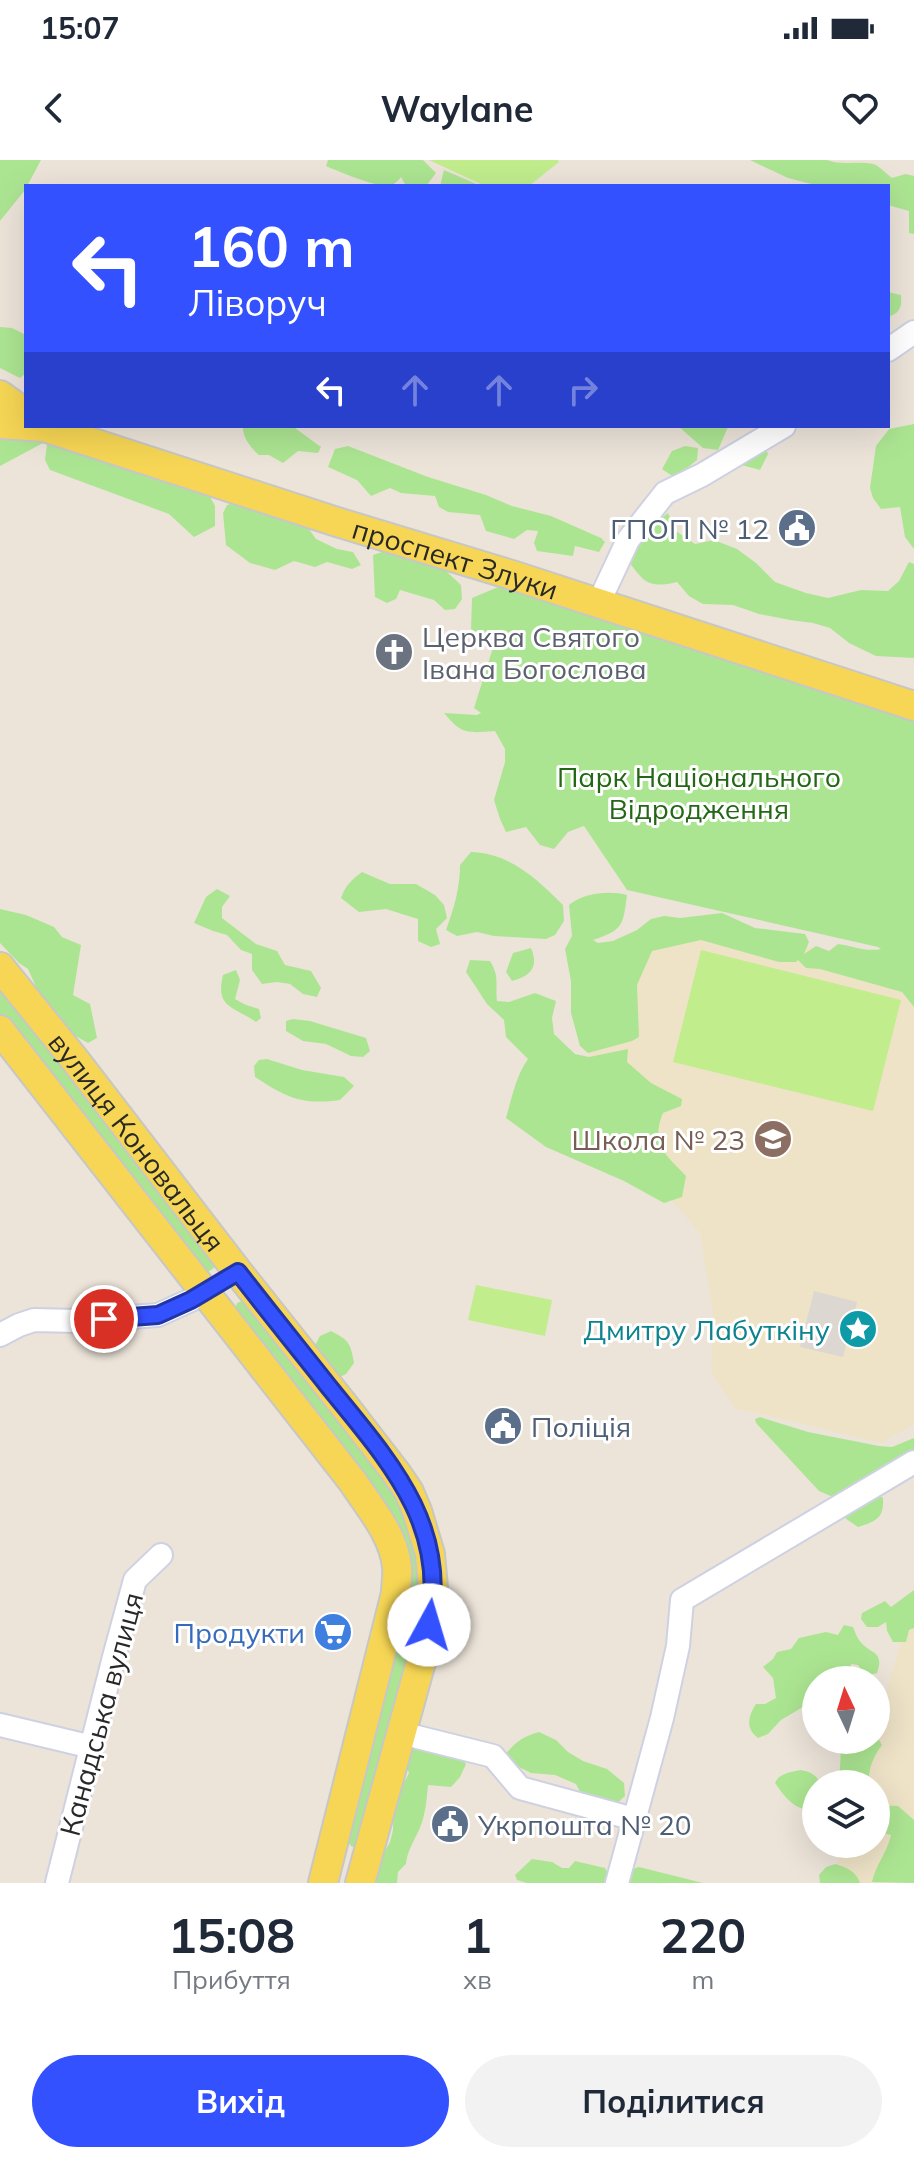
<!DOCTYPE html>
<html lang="uk">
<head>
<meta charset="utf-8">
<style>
  body { margin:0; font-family:Mulish,sans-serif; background:#f2f2f3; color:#1f2937; height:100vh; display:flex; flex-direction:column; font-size:30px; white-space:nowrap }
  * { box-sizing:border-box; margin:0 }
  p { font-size:26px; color:#747a83 }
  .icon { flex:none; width:44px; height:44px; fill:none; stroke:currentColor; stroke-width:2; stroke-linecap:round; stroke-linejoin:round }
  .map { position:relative; height:1723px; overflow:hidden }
  .details { display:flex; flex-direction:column; background:#fff; flex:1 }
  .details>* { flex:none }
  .guide { position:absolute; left:24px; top:24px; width:866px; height:244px; border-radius:0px; box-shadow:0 8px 32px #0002; background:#3351ff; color:#fff; overflow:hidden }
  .needle { width:52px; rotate:356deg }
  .tools { position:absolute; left:802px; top:1506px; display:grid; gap:16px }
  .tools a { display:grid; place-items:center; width:88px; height:88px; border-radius:50%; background:#fff; box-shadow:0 8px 32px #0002; font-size:40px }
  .pin { position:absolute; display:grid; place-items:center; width:68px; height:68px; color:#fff; margin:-34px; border:4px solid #fff; border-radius:50%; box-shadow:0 2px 8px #0007 }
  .me { position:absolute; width:88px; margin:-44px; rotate:6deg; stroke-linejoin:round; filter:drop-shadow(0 0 6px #0008) }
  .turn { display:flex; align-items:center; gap:28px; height:168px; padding:0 32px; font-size:36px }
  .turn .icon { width:104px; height:104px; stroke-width:2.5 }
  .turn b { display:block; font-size:56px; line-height:68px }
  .lanes { display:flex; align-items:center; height:76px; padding:0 32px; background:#0003; justify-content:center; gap:40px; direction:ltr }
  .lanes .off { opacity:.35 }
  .eta { display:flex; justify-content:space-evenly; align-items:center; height:136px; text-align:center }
  .eta b { font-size:48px; font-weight:700; line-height:56px }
  .button { display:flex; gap:16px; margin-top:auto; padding:16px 32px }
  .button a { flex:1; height:92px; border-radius:48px; background:#3351ff; color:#fff; font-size:32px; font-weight:700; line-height:92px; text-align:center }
  .button a+a { background:#f2f2f3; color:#1f2937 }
  .status { display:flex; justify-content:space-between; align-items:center; height:56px; padding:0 40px; background:#fff; direction:ltr }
  .status svg { height:22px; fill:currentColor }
  header { display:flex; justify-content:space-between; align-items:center; height:104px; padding:0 32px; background:#fff; font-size:36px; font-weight:700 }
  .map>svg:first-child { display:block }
  .education { fill:#eee3c7 }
  .green { fill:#ace592 }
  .pitch { fill:#c1ed8d }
  .plaza { fill:#dcd7d0 }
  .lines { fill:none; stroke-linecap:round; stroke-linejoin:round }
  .minor-casing { stroke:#ced1e2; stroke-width:26 }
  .major-casing { stroke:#c7c7c7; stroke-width:32 }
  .minor { stroke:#fff; stroke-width:22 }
  .major { stroke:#f6d654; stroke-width:28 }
  .route-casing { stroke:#2135a6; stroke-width:20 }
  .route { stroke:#3351ff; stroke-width:14 }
  .labels { text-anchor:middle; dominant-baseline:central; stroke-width:6; stroke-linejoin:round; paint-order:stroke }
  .service-label { font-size:28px; fill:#4e5e75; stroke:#fff; text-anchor:start }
  .street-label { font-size:28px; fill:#282828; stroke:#fff }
  .worship-label { font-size:28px; fill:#5b616d; stroke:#fff; text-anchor:start }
  .park-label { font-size:28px; fill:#246716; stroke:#fff }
  .education-label { font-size:28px; fill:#785e54; stroke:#fff; text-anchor:end }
  .culture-label { font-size:28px; fill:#0d838f; stroke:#fff; text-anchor:end }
  .shop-label { font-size:28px; fill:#366cbe; stroke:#fff; text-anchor:end }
</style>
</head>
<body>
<div class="status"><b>15:07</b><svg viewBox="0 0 49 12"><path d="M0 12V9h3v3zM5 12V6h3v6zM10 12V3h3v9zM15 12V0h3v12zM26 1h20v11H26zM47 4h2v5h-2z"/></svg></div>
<header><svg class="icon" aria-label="back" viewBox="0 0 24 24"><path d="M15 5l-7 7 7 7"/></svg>Waylane<svg class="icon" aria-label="heart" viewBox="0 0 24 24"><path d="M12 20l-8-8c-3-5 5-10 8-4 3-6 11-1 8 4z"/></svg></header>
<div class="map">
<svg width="914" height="1723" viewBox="0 0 914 1723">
  <rect width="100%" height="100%" fill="#ece4d9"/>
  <path class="education" d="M665,755L914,810V1264L882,1283L753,1252L735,1249L711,1211L713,1153L700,1073L672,1041L591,918L579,806Z
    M914,1437V1723H831L842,1684H876V1624H859L876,1580V1567Z"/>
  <path class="green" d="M0,0H41L25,30L0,61Z
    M328,0H423L436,13L426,26H406L401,17C399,20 394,24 391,26C381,29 337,11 326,6Z
    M750,0H827C842,6 864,0 876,5C881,8 887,14 892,18L906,14L914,16V74L909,73V51L888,45V26H819L788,18Z
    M444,10L481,26H440Z
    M888,132L901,135C902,148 900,153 888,157Z
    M0,167L12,168L26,175V213L20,218L0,208Z
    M914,264V389L905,377L900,347L881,349L873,338L870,328L876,286L889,269Z
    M243,266H290L295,268L321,287L318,293L298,291L283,303L269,295H259C251,288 242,277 243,266Z
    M678,266H728V267L718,290L703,288Z
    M0,277L45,282L0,306Z
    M59,278L209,335L215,346V366L194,377L169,354L50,310L45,300L47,285Z
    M764,283L768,294L760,310L738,304Z
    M348,286L428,317L486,335L512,346L551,356L601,378L605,382L599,392L575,386L573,396L537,391L534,383L538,371L527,370L514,379L486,371L480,355L448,352L439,347L435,336L401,333L390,328L371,336L357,320L328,307L335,289Z
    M685,286L698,288L697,300L675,318L662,309L672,291Z
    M234,343L306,365L316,379L337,389L353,392L361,405L352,409L327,402L315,407L294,401L275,410L250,403L226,385L223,353L227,345Z
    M668,353L676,371L695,384L714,380L737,389L756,403L775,422L806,433L828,438L861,430L888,431L899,421L909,402L914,404V498L876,496L849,483L830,468L813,463L790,460L759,454L733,445L703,444L689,436L677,422C645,430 643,419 625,397L648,369Z
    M391,389L446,411L461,425L462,439L455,449L445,450L434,440L400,430L396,439L387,443L375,437L373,395Z
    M503,425L914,557V847L902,832L820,809L806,808L798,800L796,802H779L701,780L652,791L637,825L639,877L632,881L588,893L580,886L571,853V821L565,789L572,776L569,745C582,733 610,730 627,735C623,766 623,770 593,780L598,783L613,781L637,770L651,759L664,756L680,758L722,753L755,768L805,774L809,782L804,794L816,786L829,791L838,784C853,786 866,792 881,789L878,787L627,730L584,666L568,672L554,689L540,685L526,667L506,672L500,659L494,640L505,602V589L495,571C468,573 462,575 444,553L477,555L481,553L474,548L496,478L480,474L471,469L472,438Z
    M471,692C510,693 537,719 563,745L564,761L555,775L546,779L494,776L477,772L457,776L446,770C454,748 460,728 460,705Z
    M362,712L390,724H416L435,735L444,745L447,758L436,769L440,784L431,787L418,781V759L386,749L359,752L341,738C345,726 352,719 362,712Z
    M217,729L230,736L222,747V758L256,784L277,791L285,805L311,811L321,828L317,837L303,834L290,824L277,822L262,824L252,810V794L241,790L227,775L213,771L194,763L206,737Z
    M0,749L26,755L54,767L62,777L81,785L73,835L90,844L97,878L88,883L72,874L54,855L38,831L28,809L19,803L0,783Z
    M531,788C539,807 531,816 512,821L506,812L513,793Z
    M470,800L490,801C500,817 495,823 497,841L509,842L535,833L556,841L552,858L554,874L575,894L589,897L628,889L627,902L651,923L682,939L681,946L663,953C650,984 666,995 686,1016L682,1037L664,1043L624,1021L546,987L506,958C512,937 516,916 528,899L506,877L504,860L487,844L466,812Z
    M236,810L240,820L235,839L246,845L259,849L261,858L256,862C233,846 215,848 223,815Z
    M0,818L216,1101L214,1108L208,1112L204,1111L0,858Z
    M293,859L310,861L366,878L370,891L363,897L351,896L326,884L303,881L286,871V861Z
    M267,899L302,910L344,917L354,926L340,940C302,945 287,938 255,917L254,906L259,900Z
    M245,1140L404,1342L426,1437L358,1689L351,1686L345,1678L407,1413L235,1149L237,1143Z
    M331,1171C349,1180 351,1184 354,1203L346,1214L336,1219L314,1187L320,1176Z
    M760,1257L808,1272L879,1286L892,1287L914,1278V1306L868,1323L853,1324L843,1337H833L819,1331L756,1263L755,1259Z
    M873,1330L883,1338C884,1358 877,1361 858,1367L845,1358L842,1346Z
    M914,1430V1468L909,1470L906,1482H893L887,1471L886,1462L878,1467H867L861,1459L862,1453L885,1441L891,1447Z
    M844,1465L853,1467C855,1471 856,1476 859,1480C870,1495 885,1490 877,1513L866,1516L858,1505L851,1504L849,1520H816V1529L809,1530L808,1544L781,1560L768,1574L758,1578C745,1568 748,1556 756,1544H765L776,1538L773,1518L763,1507L773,1499L777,1492L791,1489L799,1478L826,1472L838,1475Z
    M539,1572L556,1580L568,1592L583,1601L607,1609L624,1623L625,1636L614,1646L582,1636L576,1624L555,1615L531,1613L507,1601L506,1594C515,1582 524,1576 539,1572Z
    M876,1575L882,1585C873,1597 868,1609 869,1624H841C837,1607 844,1599 838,1582L821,1580H876Z
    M414,1582L460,1594L466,1604L460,1617L451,1627L428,1625C427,1636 426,1648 423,1659C419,1675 407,1688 406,1704L398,1712L397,1723H374L381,1698L390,1682L393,1670V1643L409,1613L407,1608Z
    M801,1610C810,1612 817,1614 820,1624H816V1645L812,1650C794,1650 785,1637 775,1623C779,1613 791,1612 801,1610Z
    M876,1645L898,1646L914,1660V1723L872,1722C875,1706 887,1693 891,1675L876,1671Z
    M532,1699L552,1702L562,1708H569L575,1701L605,1708L613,1723H527L517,1720L515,1715Z
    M835,1704C846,1707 856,1711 860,1723H820L819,1715L826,1707Z
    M639,1707L703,1723H621L623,1712Z"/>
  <path class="pitch" d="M429,0H558L559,2L529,26H485Z
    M701,790L901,840L873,951L673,902Z
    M476,1125L552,1140L545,1176L468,1160Z"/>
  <path class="plaza" d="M814,1131L857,1142L843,1197L800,1187Z"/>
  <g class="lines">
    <g class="minor-casing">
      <path id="minor" d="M888,190L914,172
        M598,444L628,380L665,333L702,315L784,266
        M0,1175L19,1165L34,1160L77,1161L158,1155L191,1140L205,1131
        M0,1565L92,1587
        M401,1573L493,1596L520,1628L634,1659
        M57,1723L114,1497L135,1420L161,1395
        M617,1723L662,1558L678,1486L682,1440L914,1302"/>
    </g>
    <g class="major-casing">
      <g id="major">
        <path d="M0,235L26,254"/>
        <path id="s1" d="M0,264L44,267L337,362L515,416L914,546"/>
        <path id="s2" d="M0,807L75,900L238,1112L346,1248L397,1314L409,1332L417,1351L430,1394L434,1439L424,1491L360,1723"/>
        <path d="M0,870L353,1322C370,1348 394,1375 397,1407C398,1415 396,1424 396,1433L323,1723"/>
      </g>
    </g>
    <use href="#minor" class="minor"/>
    <use href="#major" class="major"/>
  </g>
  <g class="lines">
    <g class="route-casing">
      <path id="route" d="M104,1159L158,1155L191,1140L238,1112C268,1151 299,1189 329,1227C388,1300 449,1364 429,1465"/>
    </g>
    <use href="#route" class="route"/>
  </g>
  <defs>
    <g id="civic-disc" transform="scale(2)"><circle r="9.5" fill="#5c6f8a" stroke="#fff"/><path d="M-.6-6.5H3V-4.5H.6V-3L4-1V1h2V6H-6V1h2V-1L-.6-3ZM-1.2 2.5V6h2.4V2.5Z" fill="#fff"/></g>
    <g id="church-disc" transform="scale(2)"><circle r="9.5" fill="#6b7280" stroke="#fff"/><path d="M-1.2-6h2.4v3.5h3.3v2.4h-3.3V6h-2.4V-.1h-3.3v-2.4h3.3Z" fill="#fff"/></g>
    <g id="school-disc" transform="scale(2)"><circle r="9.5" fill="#8d6e63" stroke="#fff"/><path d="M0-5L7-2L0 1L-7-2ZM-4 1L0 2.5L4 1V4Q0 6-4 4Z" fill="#fff"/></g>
    <g id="sight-disc" transform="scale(2)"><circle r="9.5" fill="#0f9aa8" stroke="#fff"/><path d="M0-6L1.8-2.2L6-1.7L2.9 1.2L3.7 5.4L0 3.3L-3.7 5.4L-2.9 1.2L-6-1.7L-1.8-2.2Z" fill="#fff"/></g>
    <g id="supermarket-disc" transform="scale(2)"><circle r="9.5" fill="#3f7fe0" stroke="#fff"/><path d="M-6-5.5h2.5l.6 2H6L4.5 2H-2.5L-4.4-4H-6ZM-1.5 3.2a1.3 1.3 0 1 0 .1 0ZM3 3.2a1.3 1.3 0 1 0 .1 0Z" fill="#fff"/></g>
  </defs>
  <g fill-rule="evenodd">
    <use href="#civic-disc" x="797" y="368"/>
    <use href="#church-disc" x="394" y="492"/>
    <use href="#school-disc" x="773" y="979"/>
    <use href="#sight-disc" x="858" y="1169"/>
    <use href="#civic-disc" x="503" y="1266"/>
    <use href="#supermarket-disc" x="333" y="1472"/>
    <use href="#civic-disc" x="450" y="1664"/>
  </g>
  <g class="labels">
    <g class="service-label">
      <text x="769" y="368" text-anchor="end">ГПОП № 12</text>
      <text x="531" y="1266">Поліція</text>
      <text x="478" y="1664">Укрпошта № 20</text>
    </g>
    <g class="street-label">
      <text stroke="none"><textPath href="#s1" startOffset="476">проспект Злуки</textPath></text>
      <text stroke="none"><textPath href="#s2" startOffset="222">вулиця Коновальця</textPath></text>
      <text transform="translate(101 1554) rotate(-75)">Канадська вулиця</text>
    </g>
    <g class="worship-label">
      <text x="422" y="476">Церква Святого<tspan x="422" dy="32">Івана Богослова</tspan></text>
    </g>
    <g class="park-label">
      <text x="699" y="616">Парк Національного<tspan x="699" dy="32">Відродження</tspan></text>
    </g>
    <g class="education-label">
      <text x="745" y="979">Школа № 23</text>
    </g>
    <g class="culture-label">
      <text x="830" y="1169">Дмитру Лабуткіну</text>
    </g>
    <g class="shop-label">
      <text x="305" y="1472">Продукти</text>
    </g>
  </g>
</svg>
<div class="tools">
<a><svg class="needle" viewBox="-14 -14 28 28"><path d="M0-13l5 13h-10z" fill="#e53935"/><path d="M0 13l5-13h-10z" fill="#747a83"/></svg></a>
<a><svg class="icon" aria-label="layers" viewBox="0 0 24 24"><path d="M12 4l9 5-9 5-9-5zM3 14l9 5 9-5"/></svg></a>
</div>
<div class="pin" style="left:104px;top:1159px;background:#d93025"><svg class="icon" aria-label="arrive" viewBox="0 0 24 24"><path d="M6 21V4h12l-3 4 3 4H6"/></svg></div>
<svg class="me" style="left:429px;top:1465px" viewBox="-20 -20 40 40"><circle r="19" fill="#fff"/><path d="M0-13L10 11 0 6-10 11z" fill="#3351ff"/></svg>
<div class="guide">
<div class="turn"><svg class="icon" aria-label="left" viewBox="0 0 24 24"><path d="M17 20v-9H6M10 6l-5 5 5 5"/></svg><div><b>160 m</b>Ліворуч</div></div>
<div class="lanes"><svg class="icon" aria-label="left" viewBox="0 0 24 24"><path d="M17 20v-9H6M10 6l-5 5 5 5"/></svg><svg class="icon off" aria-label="ahead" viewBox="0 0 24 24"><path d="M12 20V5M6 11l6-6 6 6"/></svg><svg class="icon off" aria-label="ahead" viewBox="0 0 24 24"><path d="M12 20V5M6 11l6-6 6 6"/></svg><svg class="icon off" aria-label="right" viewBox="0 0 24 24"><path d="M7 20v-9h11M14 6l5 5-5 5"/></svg></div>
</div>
</div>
<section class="details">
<div class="eta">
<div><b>15:08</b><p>Прибуття</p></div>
<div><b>1</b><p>хв</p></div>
<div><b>220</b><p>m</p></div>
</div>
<div class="button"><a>Вихід</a><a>Поділитися</a></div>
</section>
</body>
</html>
